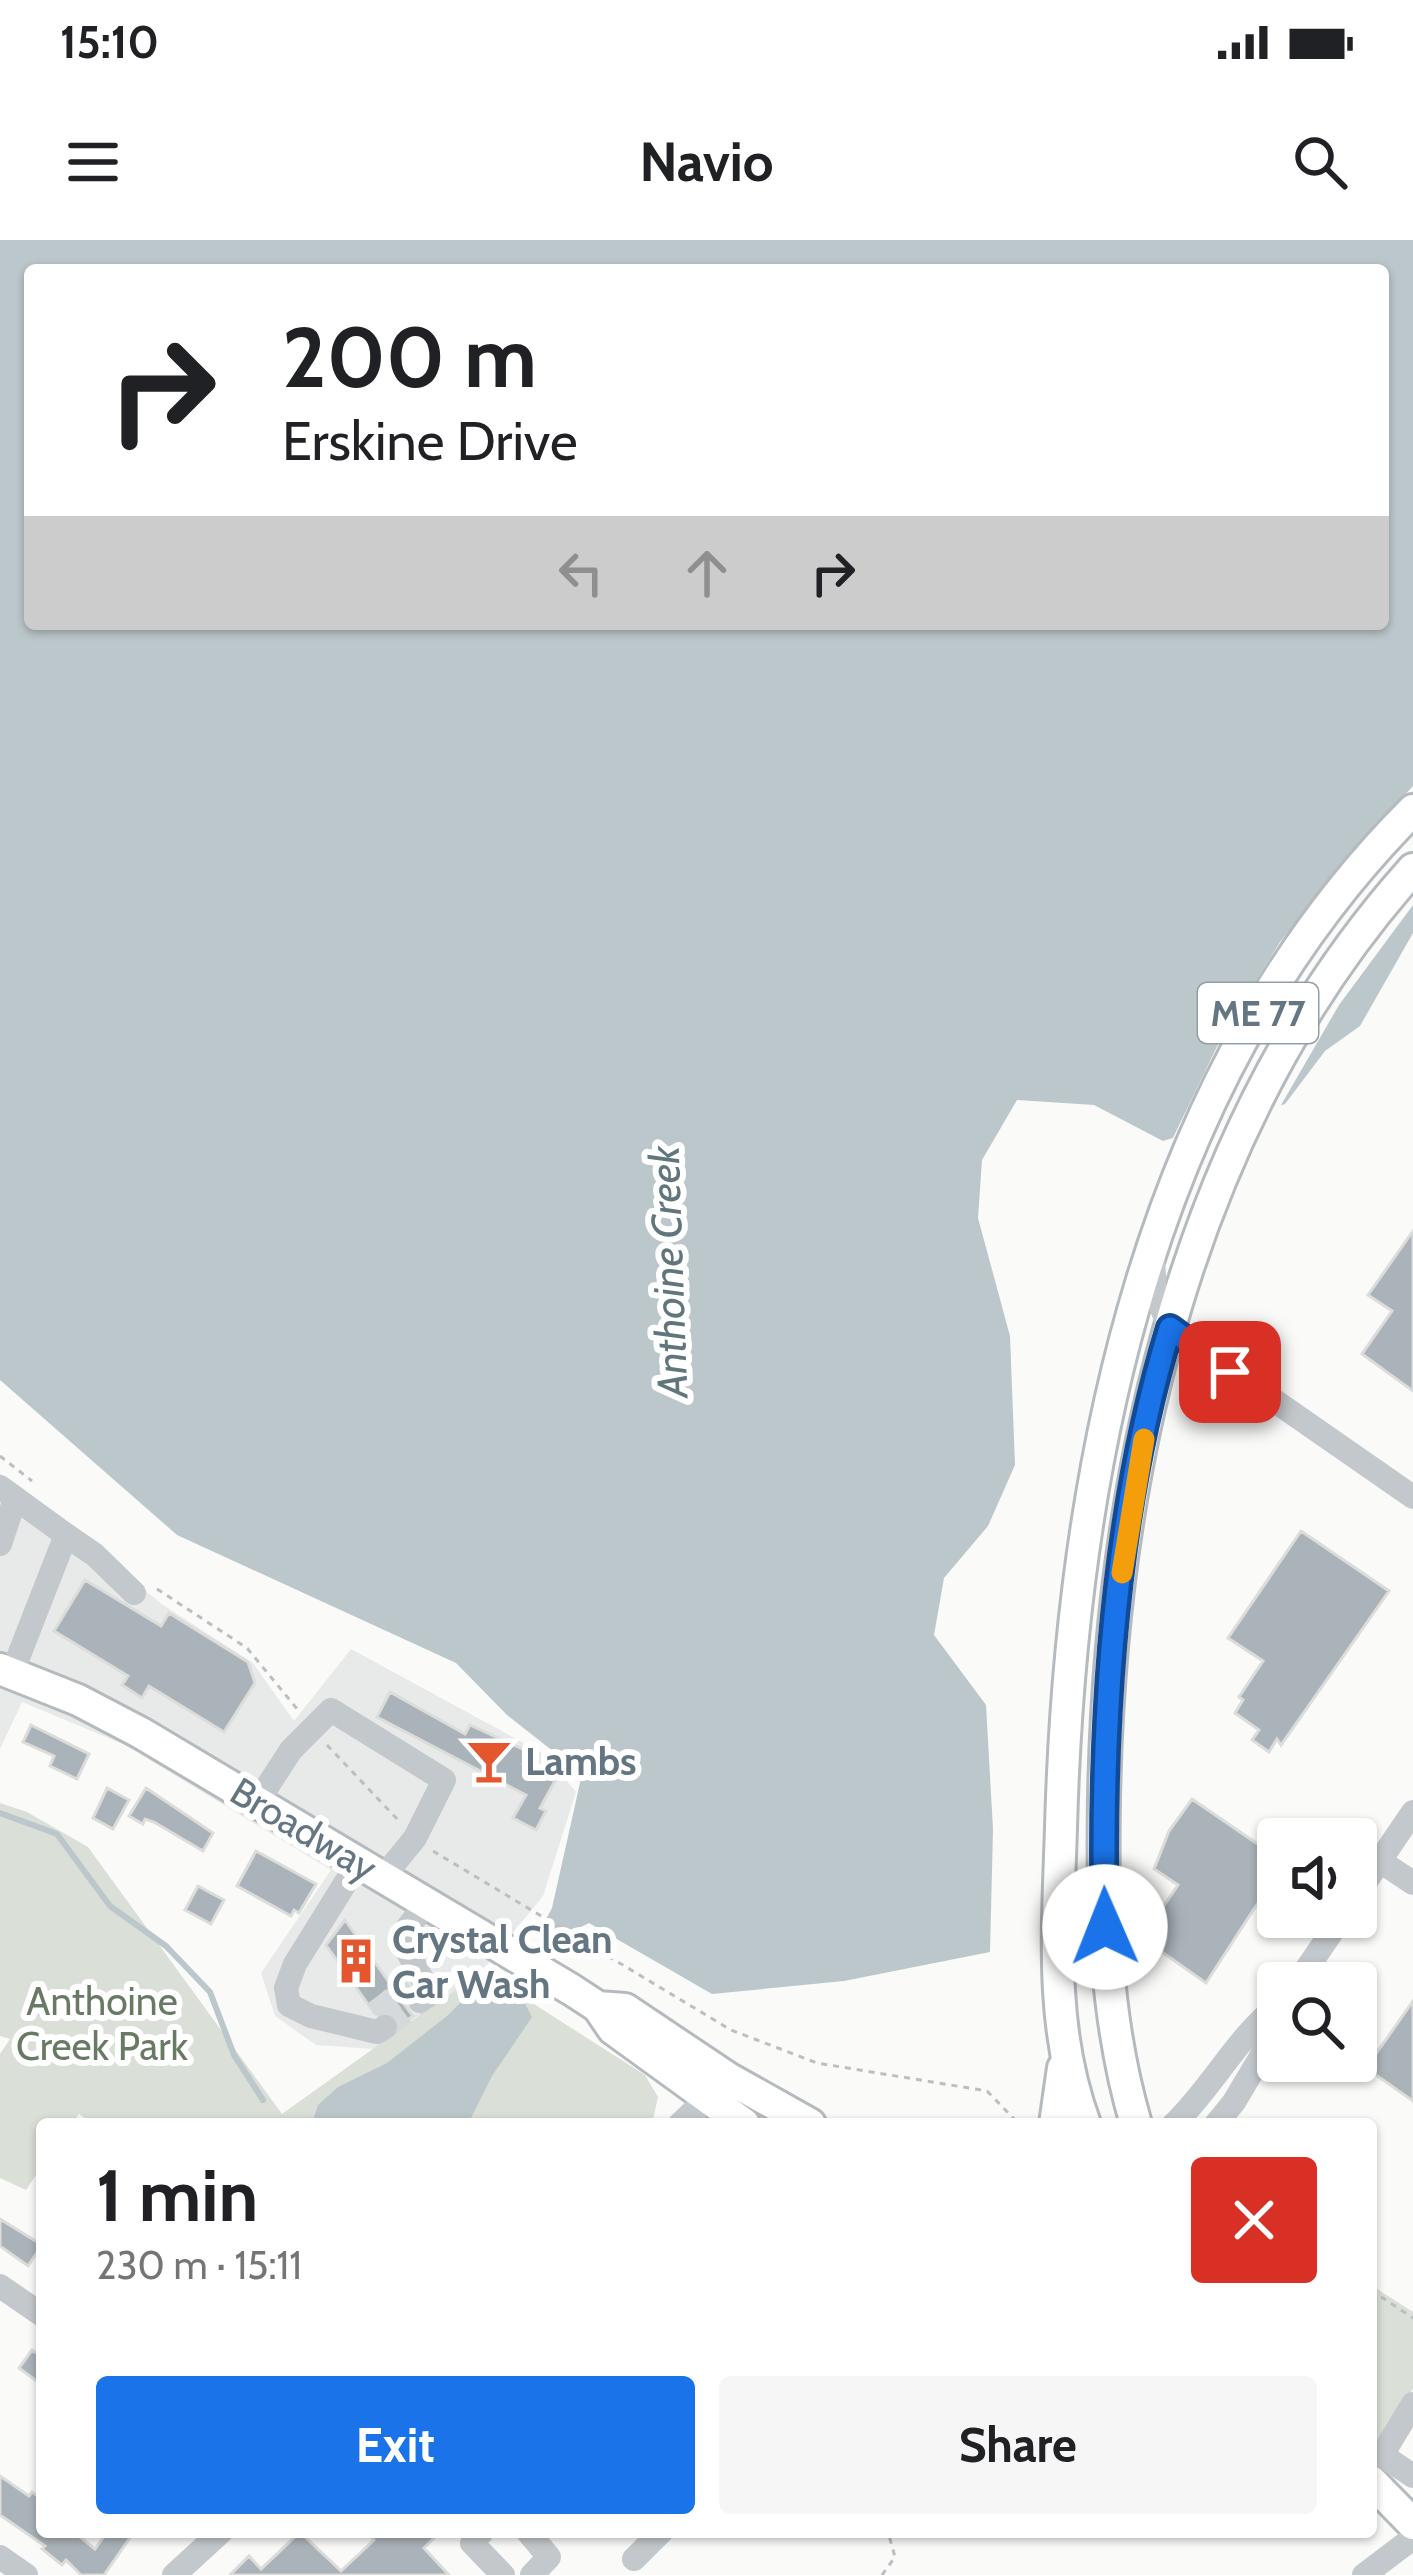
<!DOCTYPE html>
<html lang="en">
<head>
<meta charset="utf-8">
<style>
  body { margin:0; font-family:Cabin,sans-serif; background:#f6f6f6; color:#202124; height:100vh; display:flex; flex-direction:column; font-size:45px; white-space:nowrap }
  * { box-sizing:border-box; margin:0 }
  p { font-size:39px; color:#757577 }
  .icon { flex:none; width:66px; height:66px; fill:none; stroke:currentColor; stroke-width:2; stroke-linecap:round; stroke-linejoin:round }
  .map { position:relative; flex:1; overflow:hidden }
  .details { position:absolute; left:36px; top:1878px; width:1341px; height:420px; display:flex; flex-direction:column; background:#fff; border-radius:12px; box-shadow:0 3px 9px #0004 }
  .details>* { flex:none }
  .guide { position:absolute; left:24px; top:24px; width:1365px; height:366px; border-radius:12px; box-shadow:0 3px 9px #0004; background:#fff; color:#202124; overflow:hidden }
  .buttons { position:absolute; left:1257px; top:1578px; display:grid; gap:24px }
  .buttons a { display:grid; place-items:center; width:120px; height:120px; border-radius:12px; background:#fff; box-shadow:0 3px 9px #0004; font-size:60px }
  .pin { position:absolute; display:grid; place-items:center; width:102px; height:102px; color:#fff; margin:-51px; border-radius:24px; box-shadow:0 6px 18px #0006 }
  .me { position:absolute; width:132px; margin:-66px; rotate:359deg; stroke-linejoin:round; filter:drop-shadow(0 0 9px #0008) }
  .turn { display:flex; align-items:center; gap:42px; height:252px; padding:0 60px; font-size:54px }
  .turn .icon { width:156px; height:156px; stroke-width:2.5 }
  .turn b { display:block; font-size:84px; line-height:102px }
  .lanes { display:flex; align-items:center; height:114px; padding:0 60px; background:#0003; justify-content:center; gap:60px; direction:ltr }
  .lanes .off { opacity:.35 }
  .round { display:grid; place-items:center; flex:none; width:126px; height:126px; border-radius:12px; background:#f6f6f6 }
  .overview { display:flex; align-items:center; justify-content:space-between; height:204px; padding:0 60px }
  h1 { font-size:72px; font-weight:700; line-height:90px }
  .action { display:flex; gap:24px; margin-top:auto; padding:24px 60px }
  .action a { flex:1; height:138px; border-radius:12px; background:#1a73e8; color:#fff; font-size:48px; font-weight:700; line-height:138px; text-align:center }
  .action a+a { background:#f6f6f6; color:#202124 }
  .status { display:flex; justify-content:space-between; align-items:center; height:84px; padding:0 60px; background:#fff; direction:ltr }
  .status svg { height:33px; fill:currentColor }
  header { display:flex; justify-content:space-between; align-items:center; height:156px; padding:0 60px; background:#fff; font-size:54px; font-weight:700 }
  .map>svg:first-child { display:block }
  .built { fill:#e8e9e9 }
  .green { fill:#dadfd7 }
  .water { fill:#bbc7cb; fill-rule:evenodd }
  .pier { fill:#fafaf8 }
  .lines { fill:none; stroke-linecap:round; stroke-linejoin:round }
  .stream { stroke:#bbc7cb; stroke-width:6 }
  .building { fill:#aab3b9; stroke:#dcdcda; stroke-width:3 }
  .minor-tunnel { stroke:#d5d9db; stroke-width:24; stroke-dasharray:24 12; stroke-linecap:butt }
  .major-casing { stroke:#b5babe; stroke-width:36 }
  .path { stroke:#bbbfc2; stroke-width:3; stroke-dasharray:6 6; stroke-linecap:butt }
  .minor { stroke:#c3c8cc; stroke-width:24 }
  .major { stroke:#fff; stroke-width:30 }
  .route-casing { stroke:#114b97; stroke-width:30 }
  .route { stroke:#1a73e8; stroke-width:21 }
  .slow { stroke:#f59e0b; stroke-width:21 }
  .labels { text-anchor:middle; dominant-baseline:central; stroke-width:12; stroke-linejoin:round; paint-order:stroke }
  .shield { fill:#fff; stroke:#939fa8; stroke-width:3 }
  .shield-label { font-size:36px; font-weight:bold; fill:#657683 }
  .poi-label { font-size:39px; font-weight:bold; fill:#657683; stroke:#fff; text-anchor:start }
  .street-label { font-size:39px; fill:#657683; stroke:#fff }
  .park-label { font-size:39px; fill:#687a64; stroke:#fff }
  .water-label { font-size:42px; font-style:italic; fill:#60757c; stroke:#fff }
</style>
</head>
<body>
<div class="status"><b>15:10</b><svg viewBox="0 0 49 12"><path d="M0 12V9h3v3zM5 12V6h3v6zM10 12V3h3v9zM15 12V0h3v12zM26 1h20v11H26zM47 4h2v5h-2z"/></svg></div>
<header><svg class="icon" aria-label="menu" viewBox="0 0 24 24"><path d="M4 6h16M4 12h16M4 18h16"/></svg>Navio<svg class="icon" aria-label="search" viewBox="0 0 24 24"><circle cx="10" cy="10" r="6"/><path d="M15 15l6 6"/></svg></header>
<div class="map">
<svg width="1413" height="2335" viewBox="0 0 1413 2335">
  <rect width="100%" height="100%" fill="#fafaf8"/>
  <path class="built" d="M0,1233L163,1365L253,1423L294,1481L351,1409L544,1514L576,1552L543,1656L482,1731L374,1809L316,1805L275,1776L261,1733L331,1630L125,1505L22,1462L0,1509Z"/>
  <path class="green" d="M0,1563L27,1572L88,1607L282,1874L482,1731L645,1835L658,1857L652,1884H93L79,1874L72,1884H42V1926L26,1950L0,1938V1814L10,1799L0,1796Z
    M1371,2045L1413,2072V2149L1371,2210Z"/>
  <path class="water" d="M0,0H1413V693L1360,786L1325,811L1285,864L1163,901L1094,865L1017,860L982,920L978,978L1010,1096L1015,1225L988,1286L944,1338L934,1395L986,1465L993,1589L990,1712L844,1741L712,1754L589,1683L575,1690L561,1709L538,1694L552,1668L582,1534L507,1475L456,1423L177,1295L0,1140ZM30,30H1383V384H30Z
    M479,1744L522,1758L532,1777L492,1836L468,1884H312L318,1865L338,1847L387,1823L447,1776Z"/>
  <path class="pier" d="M1413,546V665L1339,765L1277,872L1169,906L1224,792L1280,702L1342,623Z"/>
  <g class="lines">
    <path class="stream" d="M0,1573L57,1594L110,1666L166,1706L210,1752L234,1815L263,1860"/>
  </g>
  <path class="building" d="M1413,991V1151L1362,1114L1392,1071L1368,1055Z
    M1301,1291L1389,1351L1281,1505L1277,1499L1269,1512L1252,1500L1259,1490L1235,1473L1243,1460L1239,1457L1263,1421L1228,1398Z
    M85,1340L161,1386L169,1373L248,1422L255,1443L224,1492L149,1446L142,1458L122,1445L128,1436L54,1391Z
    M390,1452L465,1494L470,1485L529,1512L523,1524L555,1541L540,1568L546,1571L536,1590L513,1578L526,1555L377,1477Z
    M31,1485L89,1514L77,1539L50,1526L54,1516L23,1502Z
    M107,1548L129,1560L113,1589L93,1578Z
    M146,1548L213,1593L203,1611L154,1582L145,1579L143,1584L129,1576Z
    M1192,1559L1278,1618V1632L1206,1743L1142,1698L1178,1645L1154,1629L1169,1591Z
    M256,1611L316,1644L299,1673L294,1670L291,1676L237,1646Z
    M198,1646L224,1660L211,1684L185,1670Z
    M345,1680L396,1752L407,1745L404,1764L413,1776L401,1784L392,1772L375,1774L326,1705Z
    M1413,1761V1861L1366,1828Z
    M0,1979L42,2005L28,2026L0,2006Z
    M32,2110L42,2117V2145L19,2128Z
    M0,2236L29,2256L32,2252L42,2259V2292H74L95,2309L107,2292H134L104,2335H81L66,2320L62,2325L42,2309L45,2306L0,2275Z
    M300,2292L341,2331L374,2300L366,2292H440L424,2308L449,2335H230L249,2316L261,2329Z"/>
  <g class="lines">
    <path class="minor-tunnel" d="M375,1773L410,1746
      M385,1787L420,1761"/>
    <g class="major-casing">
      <path id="major" d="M0,1429L78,1460L141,1493L572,1750L598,1767L613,1789L744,1884
        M598,1767L625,1769L728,1838L810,1884
        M1055,1884L1063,1828
        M1085,1884C1049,1787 1058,1688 1061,1587C1071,1225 1148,835 1413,570
        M1136,1884C1105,1779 1102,1668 1104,1559C1110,1230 1188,880 1413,629
        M1371,2241L1413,2284"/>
    </g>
    <path class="path" d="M0,1216L32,1241
      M157,1349L247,1408L298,1470
      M327,1505L399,1581
      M433,1611L731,1790L817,1823L987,1851L1019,1884
      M1371,2050L1413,2078
      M882,2335L895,2317L888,2292"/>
    <path class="minor" d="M1153,1021L1155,1052L1170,1088L1413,1257
      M0,1247L66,1295L12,1433
      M66,1295L95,1315L134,1353
      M0,1304L15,1259
      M258,1561L291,1510L331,1470L444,1540L415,1598L384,1636
      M359,1621L295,1724L286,1748L289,1765L311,1776L377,1792L385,1787
      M1380,1621L1413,1643
      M1356,1656L1413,1572
      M1297,1743L1342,1677
      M420,1761L430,1754L400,1697L427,1663
      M680,1884L717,1849
      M1174,1884C1211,1849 1240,1793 1278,1766
      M1216,1884L1234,1862L1278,1788
      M0,2046L42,2075
      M1413,2164L1382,2215L1413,2236
      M482,2292L472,2303L503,2335
      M528,2292L549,2317L532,2335
      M0,2317L26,2335
      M634,2319L661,2292
      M174,2335L221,2292
      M1364,2335L1413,2298"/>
    <use href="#major" class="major"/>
  </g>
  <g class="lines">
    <g class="route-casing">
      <path id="route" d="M1105,1687C1100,1490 1112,1278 1170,1088L1230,1132"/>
    </g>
    <use href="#route" class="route"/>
    <path class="slow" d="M1122,1333L1144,1199"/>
  </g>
  <defs>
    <g id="bar-bare" transform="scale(3.6)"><path d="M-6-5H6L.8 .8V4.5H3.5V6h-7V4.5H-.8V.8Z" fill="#e4572e" stroke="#fff" stroke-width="2.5" paint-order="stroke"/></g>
    <g id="building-bare" transform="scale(3.6)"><path d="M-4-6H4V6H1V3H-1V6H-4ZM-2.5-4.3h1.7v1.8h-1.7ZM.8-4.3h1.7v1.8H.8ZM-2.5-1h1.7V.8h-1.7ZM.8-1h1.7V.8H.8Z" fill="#e4572e" stroke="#fff" stroke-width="2.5" paint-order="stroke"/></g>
  </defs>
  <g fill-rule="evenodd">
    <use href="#bar-bare" x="489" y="1521"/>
    <use href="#building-bare" x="356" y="1721"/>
  </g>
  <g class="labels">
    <rect class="shield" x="1198" y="743" width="120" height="60" rx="9"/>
    <g class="shield-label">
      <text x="1258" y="773">ME 77</text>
    </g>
    <g class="poi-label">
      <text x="525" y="1521">Lambs</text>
      <text x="392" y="1699">Crystal Clean<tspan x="392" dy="45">Car Wash</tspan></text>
    </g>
    <g class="street-label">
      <text transform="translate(304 1589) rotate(31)">Broadway</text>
    </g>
    <g class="park-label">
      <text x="102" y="1761">Anthoine<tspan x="102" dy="45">Creek Park</tspan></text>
    </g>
    <g class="water-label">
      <text transform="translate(668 1032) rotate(-92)">Anthoine Creek</text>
    </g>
  </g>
</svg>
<div class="buttons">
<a><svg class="icon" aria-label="sound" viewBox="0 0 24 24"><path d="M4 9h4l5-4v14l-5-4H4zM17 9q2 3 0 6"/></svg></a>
<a><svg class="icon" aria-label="search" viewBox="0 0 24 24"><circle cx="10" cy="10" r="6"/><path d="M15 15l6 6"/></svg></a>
</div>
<div class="pin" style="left:1230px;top:1132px;background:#d93025"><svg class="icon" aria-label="arrive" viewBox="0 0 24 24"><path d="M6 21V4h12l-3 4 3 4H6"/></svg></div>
<svg class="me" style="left:1105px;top:1687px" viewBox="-20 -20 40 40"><circle r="19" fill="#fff"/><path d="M0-13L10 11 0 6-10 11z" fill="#1a73e8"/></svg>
<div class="guide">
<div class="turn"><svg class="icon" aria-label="right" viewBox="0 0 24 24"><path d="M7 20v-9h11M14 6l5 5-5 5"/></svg><div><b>200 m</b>Erskine Drive</div></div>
<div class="lanes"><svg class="icon off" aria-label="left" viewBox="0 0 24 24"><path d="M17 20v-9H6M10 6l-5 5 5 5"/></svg><svg class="icon off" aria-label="ahead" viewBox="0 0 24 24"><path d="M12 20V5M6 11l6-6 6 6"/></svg><svg class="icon" aria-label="right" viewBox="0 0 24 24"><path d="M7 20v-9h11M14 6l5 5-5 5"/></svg></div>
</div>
<section class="details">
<div class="overview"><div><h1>1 min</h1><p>230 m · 15:11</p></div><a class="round" style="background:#d93025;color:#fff"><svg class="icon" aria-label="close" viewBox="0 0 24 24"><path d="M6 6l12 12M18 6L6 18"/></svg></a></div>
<div class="action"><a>Exit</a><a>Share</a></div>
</section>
</div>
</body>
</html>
